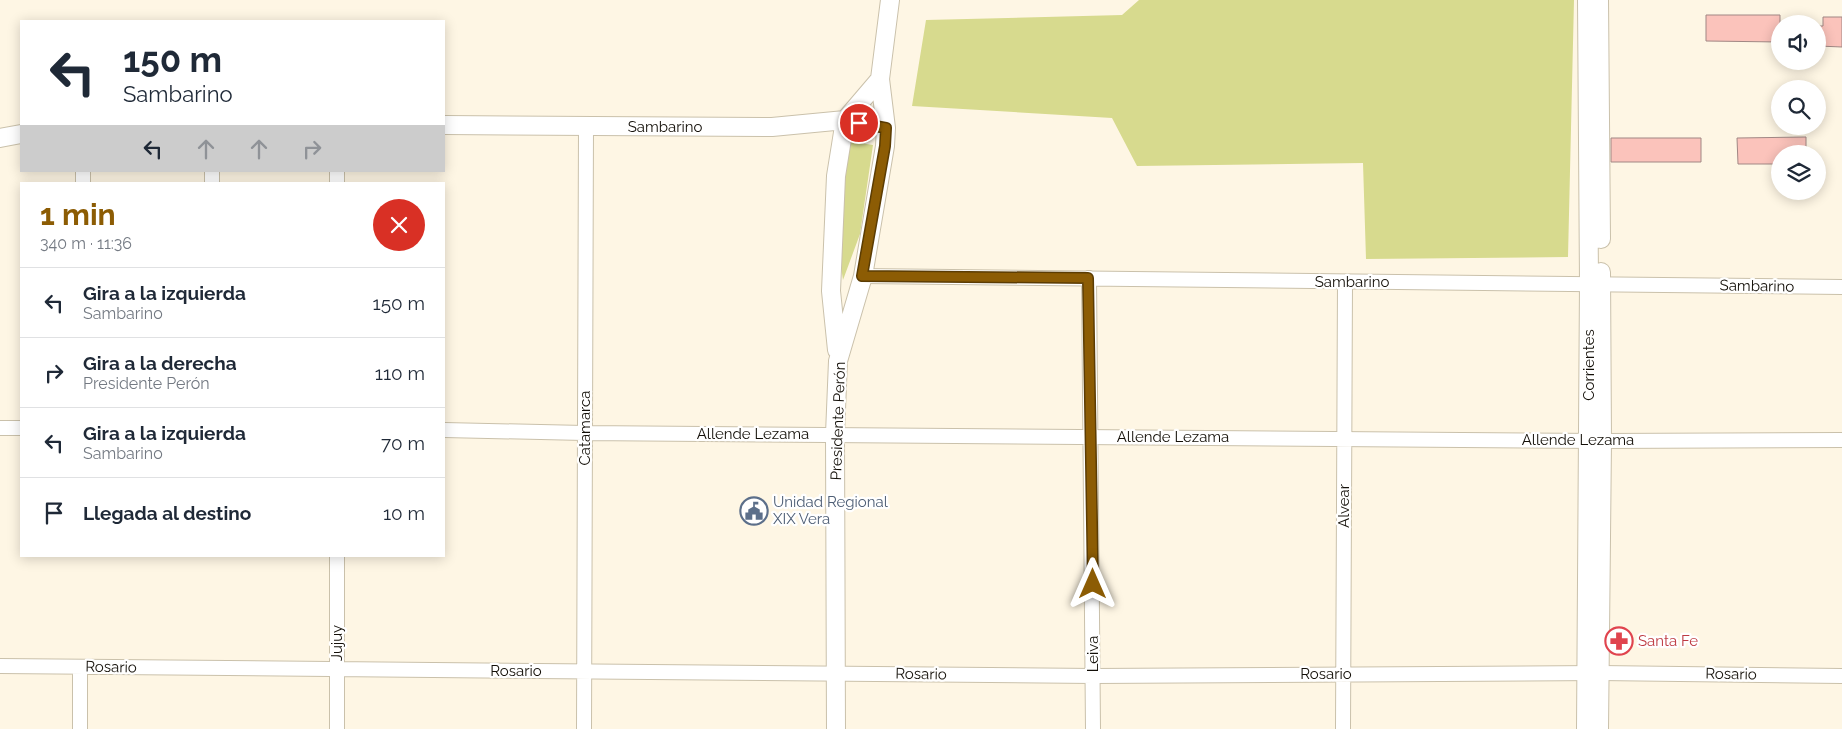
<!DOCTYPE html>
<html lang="es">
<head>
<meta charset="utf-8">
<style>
  body { margin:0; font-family:Raleway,sans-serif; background:#f6f6f7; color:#1f2937; height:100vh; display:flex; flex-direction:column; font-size:19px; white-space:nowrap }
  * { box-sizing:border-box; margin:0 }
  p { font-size:16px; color:#747a83 }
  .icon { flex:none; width:28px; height:28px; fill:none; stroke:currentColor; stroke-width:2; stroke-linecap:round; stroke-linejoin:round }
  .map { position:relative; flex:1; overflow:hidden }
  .drawer { position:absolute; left:20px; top:182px; width:425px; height:375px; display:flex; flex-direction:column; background:#fff; border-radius:0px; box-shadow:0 2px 12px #0003 }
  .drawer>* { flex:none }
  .top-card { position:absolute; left:20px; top:20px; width:425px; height:152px; border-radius:0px; box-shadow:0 2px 12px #0003; background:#fff; color:#1f2937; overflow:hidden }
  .tools { position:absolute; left:1771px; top:15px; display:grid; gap:10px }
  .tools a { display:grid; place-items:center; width:55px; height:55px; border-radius:50%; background:#fff; box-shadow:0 2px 12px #0003; font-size:25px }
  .pin { position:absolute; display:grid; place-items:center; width:42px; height:42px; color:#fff; margin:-21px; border:2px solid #fff; border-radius:50%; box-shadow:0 1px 5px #0007 }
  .me { position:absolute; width:55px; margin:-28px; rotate:0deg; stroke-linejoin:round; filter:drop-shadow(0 0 4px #0008) }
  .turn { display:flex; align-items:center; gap:18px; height:105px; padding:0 20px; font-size:22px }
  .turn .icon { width:65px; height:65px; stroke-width:2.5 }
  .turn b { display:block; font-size:35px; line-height:42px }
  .lanes { display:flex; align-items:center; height:48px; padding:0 20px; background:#0003; justify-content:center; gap:25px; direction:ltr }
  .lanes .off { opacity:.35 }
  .round { display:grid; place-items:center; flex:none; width:52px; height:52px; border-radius:26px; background:#f6f6f7 }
  .summary { display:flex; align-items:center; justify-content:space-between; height:85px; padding:0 20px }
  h1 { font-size:30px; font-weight:700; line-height:38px; color:#8c5c04 }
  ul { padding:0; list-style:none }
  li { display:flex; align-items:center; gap:15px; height:70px; padding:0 20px; border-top:1px solid #e0e1e3 }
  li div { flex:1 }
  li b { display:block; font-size:19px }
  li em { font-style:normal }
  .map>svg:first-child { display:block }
  .green { fill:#d7da8e }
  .building { fill:#fbc3bb; stroke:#a18784 }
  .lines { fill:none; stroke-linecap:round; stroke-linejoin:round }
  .minor-casing { stroke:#cac1ab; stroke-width:16 }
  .tertiary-casing { stroke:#cac1ab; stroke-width:20 }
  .minor { stroke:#fff; stroke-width:14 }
  .tertiary { stroke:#fff; stroke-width:18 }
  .route-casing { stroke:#5b3c03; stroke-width:12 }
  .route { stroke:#8c5c04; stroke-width:9 }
  .labels { text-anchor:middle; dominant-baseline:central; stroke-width:4.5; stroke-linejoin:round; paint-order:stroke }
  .street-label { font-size:15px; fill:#130f08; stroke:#fff }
  .service-label { font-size:15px; fill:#4e5e75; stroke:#fff; text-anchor:start }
  .health-label { font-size:15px; fill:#be3a42; stroke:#fff; text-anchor:start }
</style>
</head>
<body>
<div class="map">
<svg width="1842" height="729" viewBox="0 0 1842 729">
  <rect width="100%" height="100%" fill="#fef6e4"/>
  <path class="green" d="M1139,0H1574L1568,257L1366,259L1363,163L1137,166L1112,118L912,106L926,20L1122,15Z
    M847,141L873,145L860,234L843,280L838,246Z"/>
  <path class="building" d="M1706,15H1780V42L1706,41Z
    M1823,17H1842V47L1818,46V26H1823Z
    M1806,137V154H1780V164H1738L1737,138Z
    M1611,138H1701V162H1611Z"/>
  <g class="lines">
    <g class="minor-casing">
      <path id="minor" d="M337,171V184
        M83,184V171
        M212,184V171
        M863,276L1842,287
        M1089,278L1093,729
        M0,428H21
        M444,430L584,433L1602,441L1842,440
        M337,556V729
        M0,666L1094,676L1600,673L1842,676
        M80,729V667
        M584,729L586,127
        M1343,729L1345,283"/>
    </g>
    <g class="tertiary-casing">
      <path id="tertiary" d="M1599,0L1601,239
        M444,125L772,127L845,120L886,128
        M0,138L21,134
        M837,350L831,291L836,176L841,145L845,120L880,79
        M836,729L835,434L838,361L863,276L885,146L886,128L880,79L890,0
        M1586,729L1589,283L1587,0
        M1599,729L1602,441L1601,272"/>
    </g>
    <use href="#minor" class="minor"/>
    <use href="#tertiary" class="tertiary"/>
  </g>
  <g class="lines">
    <g class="route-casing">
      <path id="route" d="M859,123L886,128L885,146L862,276L1088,278L1093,584"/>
    </g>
    <use href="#route" class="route"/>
  </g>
  <defs>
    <g id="civic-ring" transform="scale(1.4375)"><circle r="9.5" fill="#fff" stroke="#5c6f8a" stroke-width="1.5"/><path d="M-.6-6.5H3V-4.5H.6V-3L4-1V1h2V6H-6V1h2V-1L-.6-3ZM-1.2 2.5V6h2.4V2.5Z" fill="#5c6f8a"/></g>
    <g id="pharmacy-ring" transform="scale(1.4375)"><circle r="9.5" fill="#fff" stroke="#e0444e" stroke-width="1.5"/><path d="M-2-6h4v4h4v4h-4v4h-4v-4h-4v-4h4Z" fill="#e0444e"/></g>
  </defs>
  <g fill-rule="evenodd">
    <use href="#civic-ring" x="754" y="511"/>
    <use href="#pharmacy-ring" x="1619" y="641"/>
  </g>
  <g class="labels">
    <g class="street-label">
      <text x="665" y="127">Sambarino</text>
      <text x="1352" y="282">Sambarino</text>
      <text transform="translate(1757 286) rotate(1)">Sambarino</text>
      <text transform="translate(1589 365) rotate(-90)">Corrientes</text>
      <text transform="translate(838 421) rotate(-88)">Presidente Perón</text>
      <text transform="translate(585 428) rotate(-90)">Catamarca</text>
      <text x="753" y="434">Allende Lezama</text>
      <text x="1173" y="437">Allende Lezama</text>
      <text x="1578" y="440">Allende Lezama</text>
      <text transform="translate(1344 506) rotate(-90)">Alvear</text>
      <text transform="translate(337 643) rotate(-90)">Jujuy</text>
      <text transform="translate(1093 654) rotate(-90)">Leiva</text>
      <text transform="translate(111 667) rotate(1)">Rosario</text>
      <text x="516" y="671">Rosario</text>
      <text transform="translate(921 674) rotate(1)">Rosario</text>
      <text x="1326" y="674">Rosario</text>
      <text transform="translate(1731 674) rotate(1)">Rosario</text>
    </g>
    <g class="service-label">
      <text x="773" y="502">Unidad Regional<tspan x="773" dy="17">XIX Vera</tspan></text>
    </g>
    <g class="health-label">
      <text x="1638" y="641">Santa Fe</text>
    </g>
  </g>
</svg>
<div class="tools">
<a><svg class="icon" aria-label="sound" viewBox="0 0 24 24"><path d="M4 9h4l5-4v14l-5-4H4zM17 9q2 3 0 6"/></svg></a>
<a><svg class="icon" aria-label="search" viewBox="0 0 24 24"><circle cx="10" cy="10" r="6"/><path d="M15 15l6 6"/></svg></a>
<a><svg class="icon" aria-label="layers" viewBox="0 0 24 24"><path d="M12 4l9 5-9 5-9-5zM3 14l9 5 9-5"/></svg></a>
</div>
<div class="pin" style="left:859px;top:123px;background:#d93025"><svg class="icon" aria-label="arrive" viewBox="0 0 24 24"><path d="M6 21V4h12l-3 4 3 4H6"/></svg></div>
<svg class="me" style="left:1093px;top:584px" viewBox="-20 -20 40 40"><path d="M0-17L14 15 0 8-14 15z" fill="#8c5c04" stroke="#fff" stroke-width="4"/></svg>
<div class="top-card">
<div class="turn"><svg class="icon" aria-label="left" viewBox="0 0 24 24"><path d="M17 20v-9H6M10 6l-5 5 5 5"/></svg><div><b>150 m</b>Sambarino</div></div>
<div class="lanes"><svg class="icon" aria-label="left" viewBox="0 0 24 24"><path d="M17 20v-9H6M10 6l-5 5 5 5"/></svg><svg class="icon off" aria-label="ahead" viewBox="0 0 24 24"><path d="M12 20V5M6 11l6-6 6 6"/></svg><svg class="icon off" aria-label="ahead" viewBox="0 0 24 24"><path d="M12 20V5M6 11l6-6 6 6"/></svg><svg class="icon off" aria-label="right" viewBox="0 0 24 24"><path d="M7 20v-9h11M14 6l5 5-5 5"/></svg></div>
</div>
<section class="drawer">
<div class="summary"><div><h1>1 min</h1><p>340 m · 11:36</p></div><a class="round" style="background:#d93025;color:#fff"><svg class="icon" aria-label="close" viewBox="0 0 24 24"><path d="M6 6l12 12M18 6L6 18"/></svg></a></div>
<ul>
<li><svg class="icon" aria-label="left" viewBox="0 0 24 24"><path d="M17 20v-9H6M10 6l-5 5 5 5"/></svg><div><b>Gira a la izquierda</b><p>Sambarino</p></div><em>150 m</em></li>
<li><svg class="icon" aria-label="right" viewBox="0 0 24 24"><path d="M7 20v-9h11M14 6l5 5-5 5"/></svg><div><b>Gira a la derecha</b><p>Presidente Perón</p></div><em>110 m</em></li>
<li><svg class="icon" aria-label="left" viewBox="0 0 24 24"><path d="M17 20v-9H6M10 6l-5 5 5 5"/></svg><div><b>Gira a la izquierda</b><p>Sambarino</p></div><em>70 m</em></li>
<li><svg class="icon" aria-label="arrive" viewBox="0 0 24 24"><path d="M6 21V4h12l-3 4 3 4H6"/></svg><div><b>Llegada al destino</b></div><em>10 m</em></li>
</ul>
</section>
</div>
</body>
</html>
